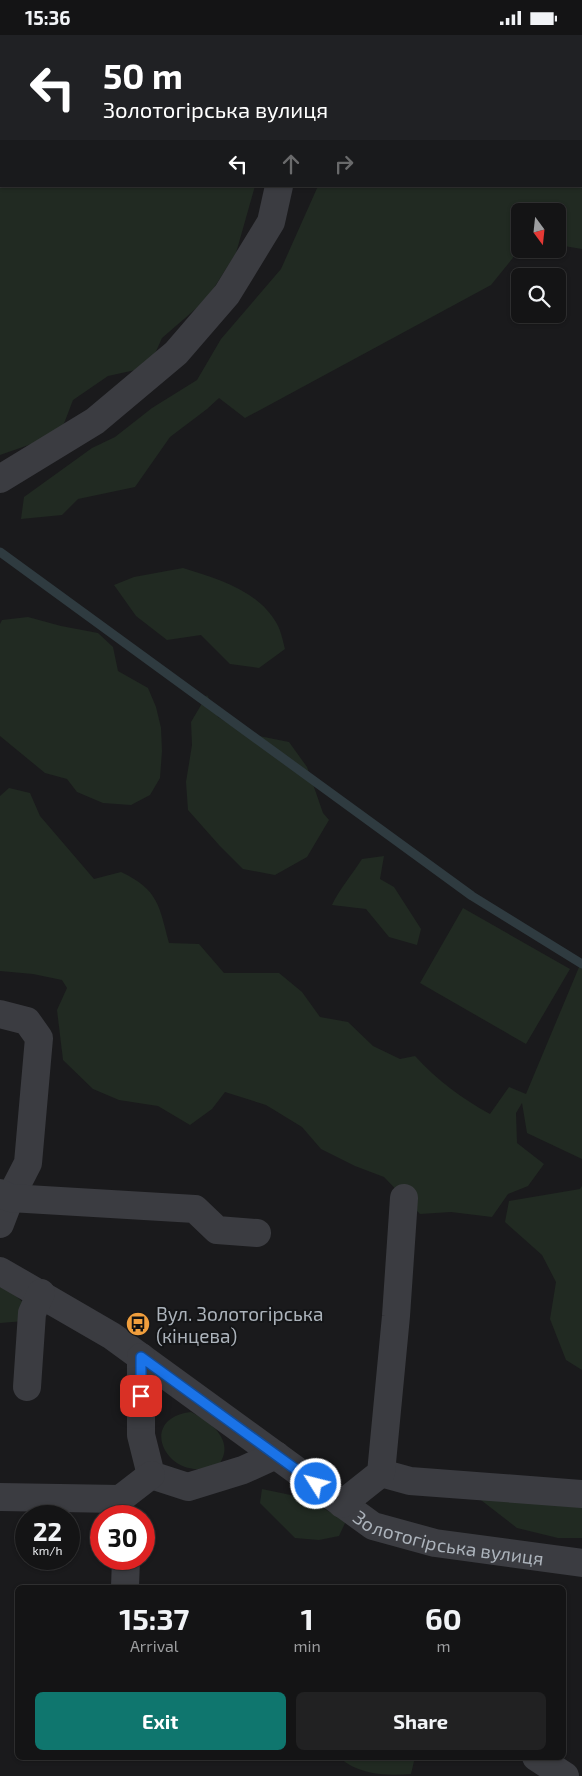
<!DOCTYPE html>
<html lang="en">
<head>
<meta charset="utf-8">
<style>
  body { margin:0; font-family:"Exo 2",sans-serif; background:#212122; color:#f1f3f6; height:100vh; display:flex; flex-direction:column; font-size:19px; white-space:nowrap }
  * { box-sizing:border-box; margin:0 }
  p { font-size:16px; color:#9d9ea0 }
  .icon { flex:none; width:28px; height:28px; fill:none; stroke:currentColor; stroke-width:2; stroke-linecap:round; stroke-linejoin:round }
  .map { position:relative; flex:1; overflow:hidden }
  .sheet { position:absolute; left:15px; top:1550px; width:551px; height:175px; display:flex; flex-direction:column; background:#141415; border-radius:8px; box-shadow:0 1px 4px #0004,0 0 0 1px #333334 }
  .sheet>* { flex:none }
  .hud { position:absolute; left:0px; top:0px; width:582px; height:152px; box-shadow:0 1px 4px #0004,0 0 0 1px #333334; background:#202124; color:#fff; overflow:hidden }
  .needle { width:32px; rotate:165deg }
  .fabs { position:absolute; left:511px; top:168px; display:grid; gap:10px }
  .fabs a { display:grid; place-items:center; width:55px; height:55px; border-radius:8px; background:#141415; box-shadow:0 1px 4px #0004,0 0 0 1px #333334; font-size:25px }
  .speed { position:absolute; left:15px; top:1470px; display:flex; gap:10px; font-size:25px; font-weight:700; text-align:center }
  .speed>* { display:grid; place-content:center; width:65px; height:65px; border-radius:50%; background:#141415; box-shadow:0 1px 4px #0004,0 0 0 1px #333334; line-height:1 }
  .speed small { font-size:12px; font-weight:400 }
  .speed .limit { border:8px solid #d22; background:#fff; color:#111 }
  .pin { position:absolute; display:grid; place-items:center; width:42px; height:42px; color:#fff; margin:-21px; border-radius:10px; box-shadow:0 2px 8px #0006 }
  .me { position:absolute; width:55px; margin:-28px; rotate:306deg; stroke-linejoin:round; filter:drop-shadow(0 0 4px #0008) }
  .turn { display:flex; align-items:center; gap:18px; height:105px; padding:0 20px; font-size:22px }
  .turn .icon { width:65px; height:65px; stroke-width:2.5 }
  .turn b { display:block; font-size:35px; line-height:42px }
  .lanes { display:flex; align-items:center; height:48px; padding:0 20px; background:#0003; justify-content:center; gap:25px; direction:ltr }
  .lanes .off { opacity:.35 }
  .eta { display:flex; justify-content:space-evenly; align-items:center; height:85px; text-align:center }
  .eta b { font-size:30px; font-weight:700; line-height:35px }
  .button { display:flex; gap:10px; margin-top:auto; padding:10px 20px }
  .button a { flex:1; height:58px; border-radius:8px; background:#0f766e; color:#fff; font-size:20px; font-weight:700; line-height:58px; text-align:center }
  .button a+a { background:#212122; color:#f1f3f6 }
  .status { display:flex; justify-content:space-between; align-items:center; height:35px; padding:0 25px; background:#141415; direction:ltr }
  .status svg { height:14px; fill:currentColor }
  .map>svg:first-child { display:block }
  .green { fill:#212a22 }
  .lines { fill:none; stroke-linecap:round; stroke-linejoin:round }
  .stream { stroke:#2f3b40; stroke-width:9 }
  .minor { stroke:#3b3c41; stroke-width:28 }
  .major { stroke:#575a60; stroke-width:28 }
  .route-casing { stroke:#114b97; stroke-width:12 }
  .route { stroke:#1a73e8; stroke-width:9 }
  .labels { text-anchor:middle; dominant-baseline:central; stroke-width:4; stroke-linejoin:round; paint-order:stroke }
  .poi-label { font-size:19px; fill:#acb3bb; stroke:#141517; text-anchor:start }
  .street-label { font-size:19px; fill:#acb3bb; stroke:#141517 }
</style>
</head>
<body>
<div class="status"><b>15:36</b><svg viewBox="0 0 49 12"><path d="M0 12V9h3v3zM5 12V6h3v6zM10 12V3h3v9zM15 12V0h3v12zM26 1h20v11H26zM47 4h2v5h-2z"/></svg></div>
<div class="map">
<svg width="582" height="1741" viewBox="0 0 582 1741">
  <rect width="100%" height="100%" fill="#1a1a1c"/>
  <path class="green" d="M0,49L1,151H255L236,218L207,264L162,303L149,332L108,341L73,365L60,399L0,420Z
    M582,81V214L558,210V176H520V214L491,250L245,383L219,363L207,374L170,402L135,452L78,464L62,480L21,484L24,462L92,413L115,402L152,373L197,345L221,304L281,234L318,151H581Z
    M183,533C218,544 258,555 277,589C281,596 283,606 285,614L259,633L230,629L201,600L167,605L136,581L114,550L134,542Z
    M28,582L61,591L98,598L113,612L118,636L148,653L156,672L161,693L162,716L160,743L150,760L131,770L103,768L77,757L67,744L45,738L0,701V589L2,585Z
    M207,660L218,682L244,698L289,707L307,732L323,778L329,785L307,822L275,840L243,834L219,810L188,775L186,747L192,710L191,687Z
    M9,753L30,758L40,781L94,844L121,837C159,855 159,871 169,908L199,909L224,938H279L302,957L320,982L348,987L373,1011L400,1024L415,1021C437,1045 461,1063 490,1079L509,1052L526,1059L582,925V1124L527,1098L522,1068L516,1078L517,1108L544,1129L528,1151L508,1159L492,1182L451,1177L420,1179L384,1142L355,1131L321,1114L302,1092L266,1070L225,1057L212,1074L190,1090L158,1071L119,1065L93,1054L63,1025L57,975L67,953L62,945L33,939L0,936V761Z
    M384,821L380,844L394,852L421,894L417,910L389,902L366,874L332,870C340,853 352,840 362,824Z
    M463,873L570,934L526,1009L420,948Z
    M582,1151V1335L566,1325L550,1284L556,1247L542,1220L505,1187L509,1166L580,1154Z
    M0,1252L10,1256L25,1269V1286L0,1288Z
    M191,1377C209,1386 235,1404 220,1428C171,1455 132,1384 191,1377Z
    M262,1454L305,1463L346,1486L339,1501L319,1505L295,1503L260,1468Z
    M477,1462L582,1463V1503H558L517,1493Z
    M415,1722L411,1739C387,1741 359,1740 340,1723Z"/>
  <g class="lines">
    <path class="stream" d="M0,517L472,861L582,929"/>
    <g class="minor">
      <path d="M0,444L95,386L176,318L227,259L271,187L279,151"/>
      <path d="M0,979L27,986L39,1003L28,1128L10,1163L0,1189"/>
      <path d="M0,1158L10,1163L195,1174L217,1195L257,1198"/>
      <path id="s1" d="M0,1236L112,1301L373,1491L435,1508L582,1528"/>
      <path d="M141,1322V1400L151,1440L188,1452L243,1435L276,1420"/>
      <path d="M27,1352L32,1278L41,1258"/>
      <path d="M381,1438L410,1446L582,1459"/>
      <path d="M0,1462L120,1464L151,1440"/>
      <path d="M342,1469L381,1438L396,1281L404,1163"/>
      <path d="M125,1552L126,1524"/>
      <path d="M536,1722L565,1741"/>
    </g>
    <path class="major" d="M0,17H1
      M581,36H582"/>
  </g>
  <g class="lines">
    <g class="route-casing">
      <path id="route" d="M141,1361V1322L316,1449"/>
    </g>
    <use href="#route" class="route"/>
  </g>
  <defs>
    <g id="bus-disc" transform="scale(1.25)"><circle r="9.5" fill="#f09e3d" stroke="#141517"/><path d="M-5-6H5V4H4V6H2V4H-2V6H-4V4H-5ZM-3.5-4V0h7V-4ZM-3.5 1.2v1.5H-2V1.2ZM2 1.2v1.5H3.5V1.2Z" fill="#111"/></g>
  </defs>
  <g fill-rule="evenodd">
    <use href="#bus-disc" x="138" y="1289"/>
  </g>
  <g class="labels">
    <g class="poi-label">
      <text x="156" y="1278">Вул. Золотогірська<tspan x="156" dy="22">(кінцева)</tspan></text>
    </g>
    <g class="street-label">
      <text stroke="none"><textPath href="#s1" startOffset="529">Золотогірська вулиця</textPath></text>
    </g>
  </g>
</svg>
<div class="fabs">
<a><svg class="needle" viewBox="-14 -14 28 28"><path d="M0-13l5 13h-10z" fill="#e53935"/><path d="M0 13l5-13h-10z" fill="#9d9ea0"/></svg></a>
<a><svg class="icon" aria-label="search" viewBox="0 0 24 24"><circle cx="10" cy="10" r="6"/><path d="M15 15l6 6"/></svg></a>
</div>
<div class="speed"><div>22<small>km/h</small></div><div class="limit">30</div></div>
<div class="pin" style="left:141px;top:1361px;background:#d93025"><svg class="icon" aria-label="arrive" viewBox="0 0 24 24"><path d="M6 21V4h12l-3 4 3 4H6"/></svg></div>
<svg class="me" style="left:316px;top:1449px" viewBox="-20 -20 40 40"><circle r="17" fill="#1a73e8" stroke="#fff" stroke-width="3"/><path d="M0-11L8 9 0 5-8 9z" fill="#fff"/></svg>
<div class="hud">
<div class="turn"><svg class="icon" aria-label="left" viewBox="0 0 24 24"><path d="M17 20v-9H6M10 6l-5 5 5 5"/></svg><div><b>50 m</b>Золотогірська вулиця</div></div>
<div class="lanes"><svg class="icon" aria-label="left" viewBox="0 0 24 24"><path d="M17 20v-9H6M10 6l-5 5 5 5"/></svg><svg class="icon off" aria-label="ahead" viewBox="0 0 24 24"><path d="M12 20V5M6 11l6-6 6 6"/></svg><svg class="icon off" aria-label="right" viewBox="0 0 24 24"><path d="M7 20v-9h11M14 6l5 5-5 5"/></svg></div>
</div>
<section class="sheet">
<div class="eta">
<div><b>15:37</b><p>Arrival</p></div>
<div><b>1</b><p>min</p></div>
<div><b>60</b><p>m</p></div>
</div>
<div class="button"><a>Exit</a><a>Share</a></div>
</section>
</div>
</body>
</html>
